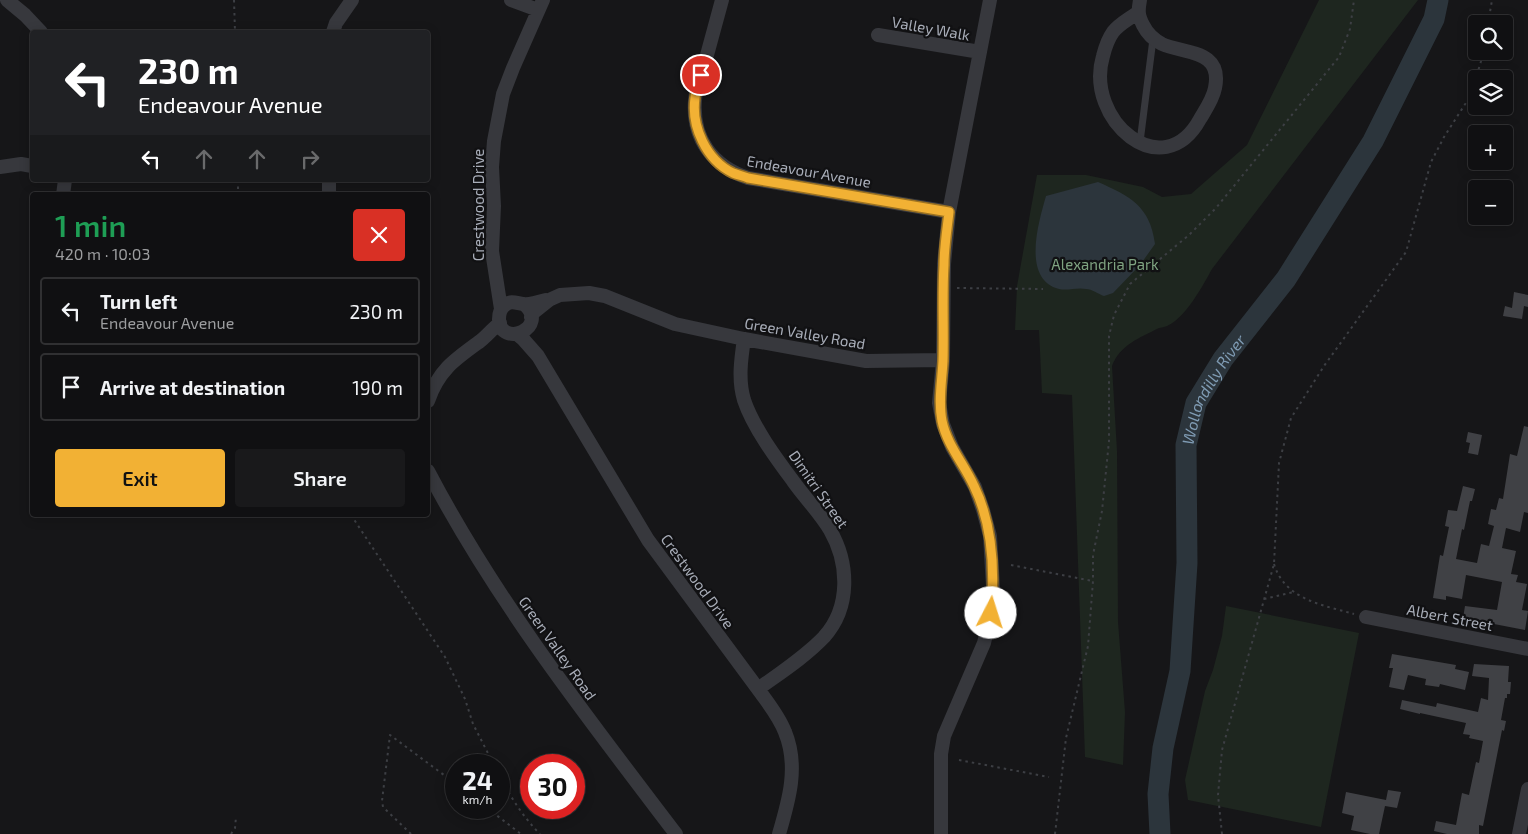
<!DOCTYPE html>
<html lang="en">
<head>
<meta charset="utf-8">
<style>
  body { margin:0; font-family:"Exo 2",sans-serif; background:#19191b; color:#f1f3f6; height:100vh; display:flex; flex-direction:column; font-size:19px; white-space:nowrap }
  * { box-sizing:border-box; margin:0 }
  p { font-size:16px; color:#9c9d9f }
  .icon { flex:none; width:28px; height:28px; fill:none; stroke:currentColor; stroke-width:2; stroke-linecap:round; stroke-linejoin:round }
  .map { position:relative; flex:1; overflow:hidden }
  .details { position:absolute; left:30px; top:192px; width:400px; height:325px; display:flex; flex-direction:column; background:#101012; border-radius:5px; box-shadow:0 2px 12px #0003,0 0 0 1px #303032 }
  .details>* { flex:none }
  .top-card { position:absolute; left:30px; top:30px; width:400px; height:152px; border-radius:5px; box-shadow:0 2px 12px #0003,0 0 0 1px #303032; background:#202124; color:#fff; overflow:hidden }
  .buttons { position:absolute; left:1468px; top:15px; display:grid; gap:10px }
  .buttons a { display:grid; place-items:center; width:45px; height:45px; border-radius:5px; background:#101012; box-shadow:0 2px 12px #0003,0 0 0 1px #303032; font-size:25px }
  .speed { position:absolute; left:445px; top:754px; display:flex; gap:10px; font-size:25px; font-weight:700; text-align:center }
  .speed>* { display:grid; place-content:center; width:65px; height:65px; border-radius:50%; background:#101012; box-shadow:0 2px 12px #0003,0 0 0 1px #303032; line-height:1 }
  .speed small { font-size:12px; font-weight:400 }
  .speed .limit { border:8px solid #d22; background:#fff; color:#111 }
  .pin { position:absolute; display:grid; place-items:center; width:42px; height:42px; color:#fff; margin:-21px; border:2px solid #fff; border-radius:50%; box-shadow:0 1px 5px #0007 }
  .me { position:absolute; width:55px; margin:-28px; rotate:5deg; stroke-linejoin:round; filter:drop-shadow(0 0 4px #0008) }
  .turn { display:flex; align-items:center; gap:18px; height:105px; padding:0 25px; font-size:22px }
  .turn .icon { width:65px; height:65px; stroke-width:2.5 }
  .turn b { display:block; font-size:35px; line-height:42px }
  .lanes { display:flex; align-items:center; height:48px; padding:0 25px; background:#0003; justify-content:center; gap:25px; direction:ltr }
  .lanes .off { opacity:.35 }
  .round { display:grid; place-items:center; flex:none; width:52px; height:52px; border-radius:5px; background:#19191b }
  .summary { display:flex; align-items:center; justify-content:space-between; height:85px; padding:0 25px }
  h1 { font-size:30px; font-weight:600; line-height:38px; color:#1e9e55 }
  .cta { display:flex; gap:10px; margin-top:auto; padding:10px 25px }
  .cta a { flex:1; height:58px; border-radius:5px; background:#f2b134; color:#111; font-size:20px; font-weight:600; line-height:58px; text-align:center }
  .cta a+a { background:#19191b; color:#f1f3f6 }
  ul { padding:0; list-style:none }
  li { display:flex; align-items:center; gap:15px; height:68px; margin:0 10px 8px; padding:0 15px; border:2px solid #303032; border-radius:5px }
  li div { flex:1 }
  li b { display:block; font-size:19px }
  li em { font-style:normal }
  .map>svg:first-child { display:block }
  .green { fill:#1e261f }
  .water { fill:#2c353c }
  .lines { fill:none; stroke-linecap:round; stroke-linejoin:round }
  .river { stroke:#2c353c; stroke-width:21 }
  .building { fill:#404145 }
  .path { stroke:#3d3f44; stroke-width:2; stroke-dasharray:2.5 4; stroke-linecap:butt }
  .service { stroke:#37383d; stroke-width:7 }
  .minor { stroke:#37383d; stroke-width:14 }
  .route-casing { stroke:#9d7322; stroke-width:12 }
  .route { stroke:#f2b134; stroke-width:9 }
  .labels { text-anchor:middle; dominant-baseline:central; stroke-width:4.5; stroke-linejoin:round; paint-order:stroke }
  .street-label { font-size:15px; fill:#a8adb8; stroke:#111113 }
  .park-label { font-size:15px; fill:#7fa381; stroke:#111113 }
  .water-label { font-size:16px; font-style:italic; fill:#7f9bb3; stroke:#111113 }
</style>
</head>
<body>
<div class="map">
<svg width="1528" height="834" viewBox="0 0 1528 834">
  <rect width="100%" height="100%" fill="#161618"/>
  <path class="green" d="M1319,0H1418L1212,269C1202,287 1181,327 1159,328C1139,338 1120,345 1112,366L1117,451L1118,622L1125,712L1123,765L1085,757L1072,395L1042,393L1039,330H1015L1017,286L1037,175H1086L1143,187L1162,197L1191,194L1247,145Z
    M1226,606L1359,633L1321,827L1188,800L1185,780L1205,691L1213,670L1222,636Z"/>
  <path class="water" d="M1098,182C1130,196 1150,206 1155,244L1140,265L1113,293L1104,296C1098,294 1092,289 1086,289C1077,287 1068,291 1059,289C1021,279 1039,221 1046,196Z"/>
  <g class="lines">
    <path class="river" id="s1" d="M1160,834L1158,794L1163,748L1180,671L1187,563L1186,445L1196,403L1223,359L1286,279L1373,141L1434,19L1438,0"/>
  </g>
  <path class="building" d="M1514,292L1528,295V307L1524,306L1522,319L1503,316L1505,306L1512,308Z
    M1524,426L1528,427V513L1524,512L1520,532L1506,528L1502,548L1516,551L1511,574L1518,575L1516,582L1527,584L1522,610L1528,611L1525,630L1463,618L1465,606L1497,610L1502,582L1466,575L1462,599L1446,596V600L1433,598L1440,555L1443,556L1449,527L1445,526L1448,510L1457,511L1463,486L1475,489L1472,501H1470L1464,530L1462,529L1456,559L1477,563L1481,544L1489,546L1494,526L1488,524L1491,509L1496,510L1499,498L1503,499L1510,454L1517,456Z
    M1468,432L1482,435L1478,455L1468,453L1470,443L1466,442Z
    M1392,654L1456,665L1455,669L1469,672L1465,690L1440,684L1439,687L1425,685L1426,679L1408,675L1404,690L1389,687L1393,668H1389Z
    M1474,664L1509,666L1508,682H1511L1510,694H1507V698H1505L1501,720L1506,721L1504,731L1502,730L1483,826L1479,825V834H1447L1434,831L1436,821L1456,825L1462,793L1469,795L1476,762L1479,763L1483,741L1469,738L1470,735L1463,734L1466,723L1420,713V714L1400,709L1402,700L1436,707L1437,703L1478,712L1481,698L1488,700L1489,678L1472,676Z
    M1388,790L1401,792L1397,808L1385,806L1379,834H1370L1351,830L1354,816L1342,813L1346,792L1386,800Z"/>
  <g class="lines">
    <path class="path" d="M234,0L235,32
      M1488,24L1492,0
      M238,180V195
      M957,288L1043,289
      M351,515L445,657L465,699L473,724L494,765
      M1274,564C1285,600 1323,605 1354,614
      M1011,565L1093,581
      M1264,599L1294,592
      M959,760L1049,777
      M499,775C510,796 523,817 540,834
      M487,808L521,834
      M231,834L235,828L236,817
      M411,834L383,807L382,801L390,735L456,784
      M1055,834L1066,738L1088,646L1093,581V555L1102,511L1109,441V336L1114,315L1130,284L1189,235L1216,208L1339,57L1350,29L1354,0
      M1222,834L1218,795L1222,750L1274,564L1279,463L1291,418L1324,366L1406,252L1431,162L1444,137L1471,95L1484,51"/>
    <path class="service" d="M1140,142L1153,39"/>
    <path class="minor" d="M7,0L25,15L41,32
      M511,0L538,10
      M722,0C717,18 712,37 707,55C703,69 696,85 695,100C692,138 712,166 748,178L949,212
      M1137,13C1129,19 1119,24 1113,32C1108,39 1105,48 1103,56C1084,120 1163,187 1200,119C1206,109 1213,99 1215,88C1223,49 1184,54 1162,44C1154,40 1147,33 1143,25C1138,15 1138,11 1140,0
      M333,32L336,23L352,0
      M878,35L980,52
      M0,167L21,164L32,166
      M329,191V180
      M63,195L65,180
      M524,304C551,328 500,349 499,319C499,314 501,308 505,305C511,300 516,303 523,304C529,305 539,302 546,300
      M501,309L492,251L494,206L492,167L494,141L503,94L513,68L543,0
      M531,317L534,312L549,300L560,295L589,293L605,296L675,324L744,339L866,361L943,360
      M517,334L523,339L538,356L648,540L758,689C768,703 779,716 785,732C799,766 789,800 779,834
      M744,339C741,359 738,380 744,400C753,427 776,458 793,481C805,498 820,513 830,530C849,563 851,607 824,637C805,657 780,673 758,689
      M428,401C438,371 454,360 479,342C486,337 492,329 500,323
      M428,471C496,601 587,717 676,834
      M1366,617L1528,649
      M941,834V754L944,736L984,643L991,613L993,587L990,536L983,510L975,487L952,447L943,424L939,403L943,360L944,264L949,212L990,0
      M1519,834L1528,789"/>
  </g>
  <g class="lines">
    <g class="route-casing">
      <path id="route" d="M701,75C699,83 696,90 695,98C691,126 706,160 733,173C738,175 743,176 748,178L949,212C947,230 944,248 944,265C942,297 944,329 943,361C942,381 938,401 942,421C947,445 964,464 974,486C993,525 995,570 991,613"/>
    </g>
    <use href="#route" class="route"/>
  </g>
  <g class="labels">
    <g class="street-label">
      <text transform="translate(931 28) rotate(10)">Valley Walk</text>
      <text transform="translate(809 171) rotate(10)">Endeavour Avenue</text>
      <text transform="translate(478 205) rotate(-90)">Crestwood Drive</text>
      <text transform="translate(805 333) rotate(10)">Green Valley Road</text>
      <text transform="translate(819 489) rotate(55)">Dimitri Street</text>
      <text transform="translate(698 581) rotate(54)">Crestwood Drive</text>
      <text transform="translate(1450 617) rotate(11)">Albert Street</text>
      <text transform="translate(558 648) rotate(55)">Green Valley Road</text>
    </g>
    <g class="park-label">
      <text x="1105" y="264">Alexandria Park</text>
    </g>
    <g class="water-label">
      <text stroke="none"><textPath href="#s1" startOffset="454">Wollondilly River</textPath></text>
    </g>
  </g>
</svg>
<div class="buttons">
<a><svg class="icon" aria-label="search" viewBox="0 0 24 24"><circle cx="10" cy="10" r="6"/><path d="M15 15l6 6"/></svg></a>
<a><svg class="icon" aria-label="layers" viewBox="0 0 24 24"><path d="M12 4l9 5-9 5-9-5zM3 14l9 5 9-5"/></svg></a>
<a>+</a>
<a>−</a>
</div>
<div class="speed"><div>24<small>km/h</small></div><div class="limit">30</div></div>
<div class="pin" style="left:701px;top:75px;background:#d93025"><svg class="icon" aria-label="arrive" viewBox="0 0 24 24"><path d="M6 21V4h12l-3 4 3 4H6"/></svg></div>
<svg class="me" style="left:991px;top:613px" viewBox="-20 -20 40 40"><circle r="19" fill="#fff"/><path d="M0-13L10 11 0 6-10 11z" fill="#f2b134"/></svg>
<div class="top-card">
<div class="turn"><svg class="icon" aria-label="left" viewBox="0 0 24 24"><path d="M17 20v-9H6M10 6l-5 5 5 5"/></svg><div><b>230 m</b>Endeavour Avenue</div></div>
<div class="lanes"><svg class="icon" aria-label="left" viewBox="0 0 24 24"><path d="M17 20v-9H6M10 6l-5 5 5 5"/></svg><svg class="icon off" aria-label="ahead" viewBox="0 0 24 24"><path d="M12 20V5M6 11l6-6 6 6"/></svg><svg class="icon off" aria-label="ahead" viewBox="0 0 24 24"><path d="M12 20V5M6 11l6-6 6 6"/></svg><svg class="icon off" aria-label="right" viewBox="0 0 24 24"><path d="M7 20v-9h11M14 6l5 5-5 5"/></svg></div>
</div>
<section class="details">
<div class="summary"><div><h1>1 min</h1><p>420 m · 10:03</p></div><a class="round" style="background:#d93025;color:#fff"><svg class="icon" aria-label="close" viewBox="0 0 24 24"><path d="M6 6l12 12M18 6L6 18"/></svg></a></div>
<ul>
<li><svg class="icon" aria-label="left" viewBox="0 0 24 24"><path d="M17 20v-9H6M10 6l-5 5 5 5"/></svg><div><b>Turn left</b><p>Endeavour Avenue</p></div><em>230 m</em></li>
<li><svg class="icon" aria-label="arrive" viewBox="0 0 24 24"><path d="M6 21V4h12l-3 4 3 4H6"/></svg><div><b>Arrive at destination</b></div><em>190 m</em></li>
</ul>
<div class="cta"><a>Exit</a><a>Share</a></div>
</section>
</div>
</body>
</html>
